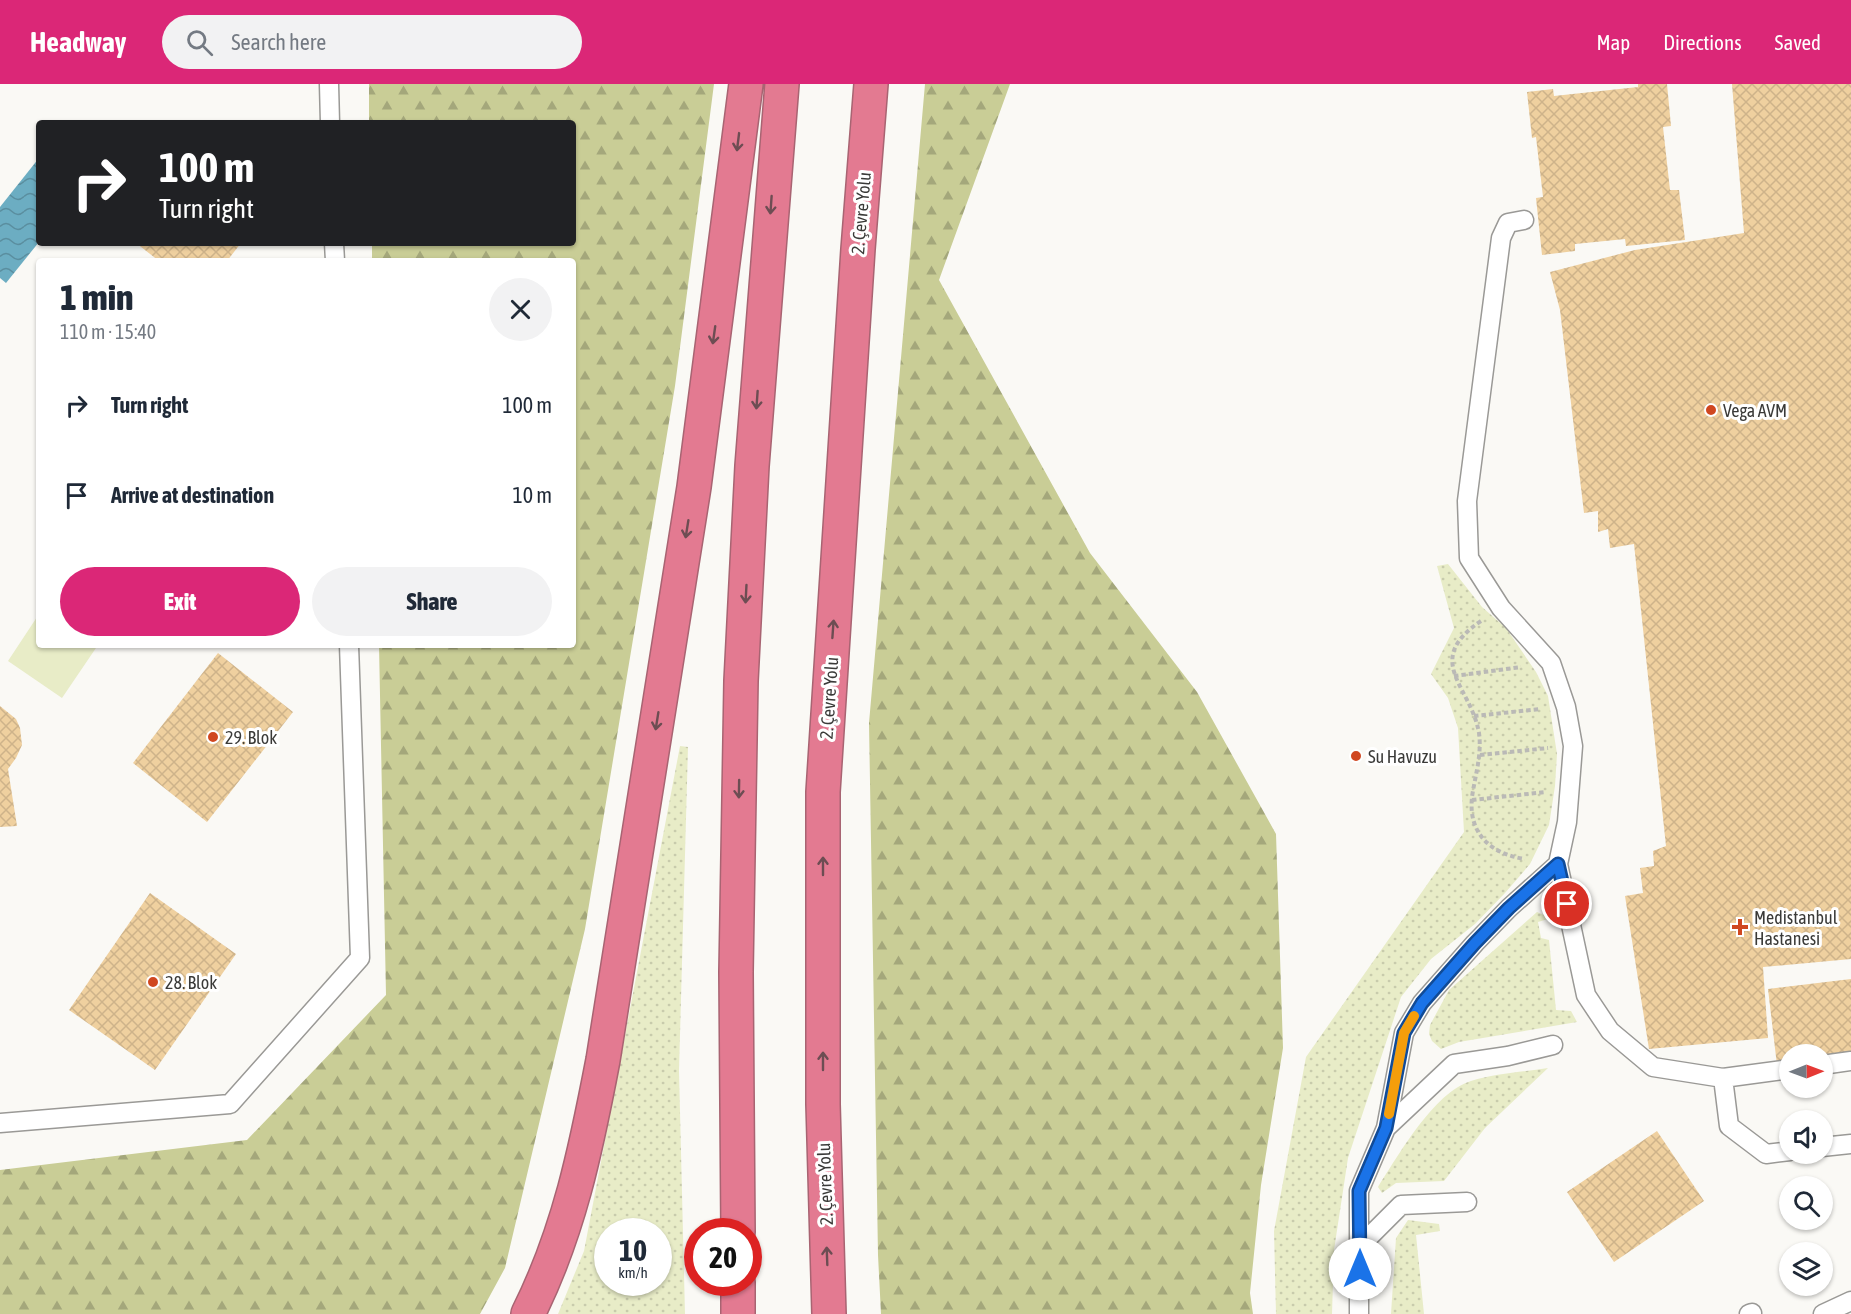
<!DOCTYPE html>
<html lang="en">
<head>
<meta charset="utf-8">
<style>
  body { margin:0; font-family:"Asap Condensed",sans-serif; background:#f2f2f3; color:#1f2937; height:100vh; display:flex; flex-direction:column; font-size:22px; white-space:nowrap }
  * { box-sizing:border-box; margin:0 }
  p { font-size:20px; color:#747a83 }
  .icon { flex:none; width:33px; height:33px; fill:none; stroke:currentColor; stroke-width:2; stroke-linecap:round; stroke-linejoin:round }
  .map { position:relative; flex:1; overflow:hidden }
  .sheet { position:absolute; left:36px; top:174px; width:540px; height:390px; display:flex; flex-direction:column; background:#fff; border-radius:6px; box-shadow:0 2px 4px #0004 }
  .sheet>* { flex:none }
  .guide { position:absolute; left:36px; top:36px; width:540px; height:126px; border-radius:6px; box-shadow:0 2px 4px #0004; background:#202124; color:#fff; overflow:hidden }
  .needle { width:39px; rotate:89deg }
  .controls { position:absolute; left:1779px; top:960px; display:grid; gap:12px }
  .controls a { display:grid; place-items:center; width:54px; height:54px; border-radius:50%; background:#fff; box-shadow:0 2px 4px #0004; font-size:30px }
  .speed { position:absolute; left:594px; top:1134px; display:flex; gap:12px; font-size:30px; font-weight:700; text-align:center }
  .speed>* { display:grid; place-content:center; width:78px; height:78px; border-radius:50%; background:#fff; box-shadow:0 2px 4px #0004; line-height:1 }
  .speed small { font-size:15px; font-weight:400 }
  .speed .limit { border:9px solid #d22; background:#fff; color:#111 }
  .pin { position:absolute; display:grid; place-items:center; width:51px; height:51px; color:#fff; margin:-26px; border:3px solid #fff; border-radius:50%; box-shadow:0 2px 6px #0007 }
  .me { position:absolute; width:66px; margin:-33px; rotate:0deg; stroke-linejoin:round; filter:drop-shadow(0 0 4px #0008) }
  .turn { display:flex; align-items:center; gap:21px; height:126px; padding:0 24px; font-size:27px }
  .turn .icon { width:78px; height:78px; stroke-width:2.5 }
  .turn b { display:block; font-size:42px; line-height:51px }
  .round { display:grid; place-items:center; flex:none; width:63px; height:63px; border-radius:32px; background:#f2f2f3 }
  .overview { display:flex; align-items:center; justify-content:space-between; height:102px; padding:0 24px }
  h1 { font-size:36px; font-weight:800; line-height:45px }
  .cta { display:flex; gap:12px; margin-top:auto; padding:12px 24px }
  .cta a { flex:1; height:69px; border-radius:36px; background:#db2777; color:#fff; font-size:24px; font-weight:800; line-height:69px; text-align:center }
  .cta a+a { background:#f2f2f3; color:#1f2937 }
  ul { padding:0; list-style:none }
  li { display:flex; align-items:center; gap:18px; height:90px; padding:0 24px }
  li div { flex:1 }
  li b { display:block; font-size:22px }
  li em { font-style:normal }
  header { display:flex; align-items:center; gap:36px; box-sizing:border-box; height:84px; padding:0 30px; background:#db2777; color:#fff }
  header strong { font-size:28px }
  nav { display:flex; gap:33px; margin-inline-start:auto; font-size:21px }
  .search { width:420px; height:54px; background:#f2f2f3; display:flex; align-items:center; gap:15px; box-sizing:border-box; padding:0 21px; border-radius:33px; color:#747a83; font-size:22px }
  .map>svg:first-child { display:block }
  .grass { fill:url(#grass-dots); fill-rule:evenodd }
  .forest { fill:url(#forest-firs) }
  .park { fill:#e8ecc7 }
  .water { fill:url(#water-waves) }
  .building { fill:url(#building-cross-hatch) }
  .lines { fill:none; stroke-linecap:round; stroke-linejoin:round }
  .service-casing { stroke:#9a9996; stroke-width:21 }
  .motorway-casing { stroke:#a86472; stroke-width:36 }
  .path { stroke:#bab9b6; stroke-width:4; stroke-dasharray:4.5 3; stroke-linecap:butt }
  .service { stroke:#fff; stroke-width:18 }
  .motorway { stroke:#e37a91; stroke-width:33 }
  .oneway { stroke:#6d4d53 }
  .route-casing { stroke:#114b97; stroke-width:15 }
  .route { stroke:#1a73e8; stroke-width:10 }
  .slow { stroke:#f59e0b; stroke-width:10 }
  .poi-dot { fill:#d04720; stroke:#fff; stroke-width:2 }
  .labels { text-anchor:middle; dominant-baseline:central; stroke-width:6; stroke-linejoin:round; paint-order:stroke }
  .street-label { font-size:18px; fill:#3a3a38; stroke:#fff }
  .poi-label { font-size:18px; fill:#3a3a38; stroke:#fff; text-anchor:start }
</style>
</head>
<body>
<header>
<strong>Headway</strong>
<div class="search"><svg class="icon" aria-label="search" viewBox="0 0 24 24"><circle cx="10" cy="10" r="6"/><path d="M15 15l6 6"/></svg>Search here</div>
<nav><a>Map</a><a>Directions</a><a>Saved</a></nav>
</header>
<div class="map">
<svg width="1851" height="1230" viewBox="0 0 1851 1230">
  <defs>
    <pattern id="grass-dots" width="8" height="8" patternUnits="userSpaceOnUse" patternTransform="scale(1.5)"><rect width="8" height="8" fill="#e8ecc7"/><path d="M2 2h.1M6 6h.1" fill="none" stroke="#c8cbac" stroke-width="1.8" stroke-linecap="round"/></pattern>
    <pattern id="forest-firs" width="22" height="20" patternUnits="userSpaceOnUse" patternTransform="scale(1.5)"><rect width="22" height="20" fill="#c9cd96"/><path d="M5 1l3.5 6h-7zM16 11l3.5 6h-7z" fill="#a4a77b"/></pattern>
    <pattern id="water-waves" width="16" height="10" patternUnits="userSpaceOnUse" patternTransform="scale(1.5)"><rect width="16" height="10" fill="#6cadc2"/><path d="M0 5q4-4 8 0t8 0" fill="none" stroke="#5a8e9f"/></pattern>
    <pattern id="building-cross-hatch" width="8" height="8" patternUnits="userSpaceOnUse" patternTransform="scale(1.5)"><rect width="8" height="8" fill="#efd09f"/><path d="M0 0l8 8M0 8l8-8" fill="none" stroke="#ceb38a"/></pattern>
  </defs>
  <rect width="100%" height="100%" fill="#faf9f5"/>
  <path class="grass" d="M1448,480L1482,523L1506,544L1536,588L1548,612L1557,670L1555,702L1549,741L1530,780L1505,809L1475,840L1431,875L1401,913L1348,1074L1334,1166L1332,1230H1276L1274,1147L1306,973L1464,748L1458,644L1448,614L1431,590L1454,544L1437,482Z
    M680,662L688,663L679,987L685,1230H558L584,1167ZM608,1148H658V1198H608Z
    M1537,828L1551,834L1538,838L1541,854L1549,856L1556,926L1571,927L1577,938L1459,958L1441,965L1432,957L1429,950L1430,941L1449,906Z
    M1548,984L1485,1044L1444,1097L1396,1099L1382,1109L1378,1103C1398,1072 1434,1008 1471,997C1495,989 1523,988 1548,984Z
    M1408,1136L1439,1140L1440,1147L1416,1151L1424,1230H1391L1396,1154Z"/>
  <path class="forest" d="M369,0H714L675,302L585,845L505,1184L480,1230H0V1086L247,1056L386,911L379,561H573V177H372V159H573V39H369Z
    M925,0H1010L939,196L1090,469L1197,608L1276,750L1283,964L1261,1101L1250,1209L1253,1230H881L878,1171L869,639Z"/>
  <path class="park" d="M39,530V561H98L62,614L8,577Z"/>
  <path class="water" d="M39,74V158L6,199L0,194V123Z"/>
  <path class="building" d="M1638,0H1667L1671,42L1663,43L1670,106H1679L1685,156L1626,162L1625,155L1575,160V167L1542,171L1536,114L1543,113L1536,53L1532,54L1527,8L1553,5L1554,12L1638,3Z
    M1732,0H1851V875L1763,883L1768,954L1649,965L1625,812L1643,809L1640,784L1654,782L1653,767L1666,762L1634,460L1610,464L1608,445L1598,448V427L1584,429L1560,226L1550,188L1635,166L1744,149Z
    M136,159H241L227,177H159Z
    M218,569L293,628L207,738L133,679Z
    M0,622L16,635L20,644L22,661L16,674L8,685L17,742L0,743Z
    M150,809L236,870L155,986L69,926Z
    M1851,895V971L1822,975V970H1790V979L1777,981L1768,905Z
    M1657,1047L1704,1117L1614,1178L1567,1108Z"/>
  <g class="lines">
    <g class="service-casing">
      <path id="service" d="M329,0L330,39
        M1524,136L1508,139L1501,154L1467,417L1469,474L1501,524L1551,579L1566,623L1573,662L1567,738L1558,780L1586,911L1610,947L1653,983L1723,994L1790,985
        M334,159L335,177
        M1822,981L1851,977
        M1723,994L1729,1042L1766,1070L1790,1067
        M0,1039L230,1020L360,874L349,561
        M1386,1044L1454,980L1508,972L1553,961
        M1822,1063L1851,1060
        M1360,1162L1401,1121L1467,1118
        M1359,1230V1107L1386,1044L1404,949L1422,919L1475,859L1509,824L1558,780
        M1749,1230L1752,1229
        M1823,1230L1851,1217"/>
    </g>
    <g class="motorway-casing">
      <path id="motorway" d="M738,1148L736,888L741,597L752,382L782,0
        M738,1198V1230
        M528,1230C569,1148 586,1065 603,976L694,403L746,0
        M829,1230L823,1020V708L858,165L871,0"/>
    </g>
    <path class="path" d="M1481,537C1422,577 1471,602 1479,649C1482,671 1475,692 1472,713C1468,750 1491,770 1525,775
      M1454,592L1521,583
      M1474,632L1541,625
      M1480,671L1548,664
      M1472,716L1546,708"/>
    <use href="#service" class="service"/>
    <use href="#motorway" class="motorway"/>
  </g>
  <defs><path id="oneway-shaft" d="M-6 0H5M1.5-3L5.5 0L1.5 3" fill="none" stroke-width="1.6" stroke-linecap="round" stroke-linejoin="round" transform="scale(1.5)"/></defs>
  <g class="oneway">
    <use href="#oneway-shaft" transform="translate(738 58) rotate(97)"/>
    <use href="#oneway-shaft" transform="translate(771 121) rotate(94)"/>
    <use href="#oneway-shaft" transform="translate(714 251) rotate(98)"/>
    <use href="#oneway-shaft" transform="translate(757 316) rotate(94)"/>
    <use href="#oneway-shaft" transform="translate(687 445) rotate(99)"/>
    <use href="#oneway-shaft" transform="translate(746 510) rotate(93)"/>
    <use href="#oneway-shaft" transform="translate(833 545) rotate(-86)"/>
    <use href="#oneway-shaft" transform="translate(657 637) rotate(99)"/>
    <use href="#oneway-shaft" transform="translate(739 705) rotate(91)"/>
    <use href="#oneway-shaft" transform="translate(823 782) rotate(-90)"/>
    <use href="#oneway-shaft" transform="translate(823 977) rotate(-90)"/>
    <use href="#oneway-shaft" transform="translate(827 1172) rotate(-92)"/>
  </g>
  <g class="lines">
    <g class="route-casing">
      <path id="route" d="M1360,1185L1359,1107L1386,1044L1404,949L1422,919L1475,859L1509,824L1558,780L1567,820"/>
    </g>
    <use href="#route" class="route"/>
    <path class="slow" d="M1389,1030L1404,949L1414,932"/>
  </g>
  <g class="poi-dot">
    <circle cx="1711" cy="326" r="6"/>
    <circle cx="213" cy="653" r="6"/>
    <circle cx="1356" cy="672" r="6"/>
    <path d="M1737 834h6v6h6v6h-6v6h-6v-6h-6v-6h6z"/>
    <circle cx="153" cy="898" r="6"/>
  </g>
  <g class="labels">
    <g class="street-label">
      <text transform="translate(861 129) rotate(-85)">2. Çevre Yolu</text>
      <text transform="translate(829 614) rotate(-86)">2. Çevre Yolu</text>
      <text transform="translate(825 1100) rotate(-92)">2. Çevre Yolu</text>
    </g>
    <g class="poi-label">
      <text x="1723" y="326">Vega AVM</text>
      <text x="225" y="653">29. Blok</text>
      <text x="1368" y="672">Su Havuzu</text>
      <text x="1754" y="833">Medistanbul<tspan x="1754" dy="21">Hastanesi</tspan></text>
      <text x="165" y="898">28. Blok</text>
    </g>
  </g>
</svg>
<div class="controls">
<a><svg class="needle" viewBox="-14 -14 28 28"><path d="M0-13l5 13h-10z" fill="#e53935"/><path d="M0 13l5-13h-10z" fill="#747a83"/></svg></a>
<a><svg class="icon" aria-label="sound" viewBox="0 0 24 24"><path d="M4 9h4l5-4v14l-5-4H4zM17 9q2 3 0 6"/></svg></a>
<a><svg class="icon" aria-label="search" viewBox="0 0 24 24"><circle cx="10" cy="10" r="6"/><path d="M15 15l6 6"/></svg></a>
<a><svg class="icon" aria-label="layers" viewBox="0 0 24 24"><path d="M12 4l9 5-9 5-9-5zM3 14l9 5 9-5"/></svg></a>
</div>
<div class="speed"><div>10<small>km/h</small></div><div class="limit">20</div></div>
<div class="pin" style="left:1567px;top:820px;background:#d93025"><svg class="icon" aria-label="arrive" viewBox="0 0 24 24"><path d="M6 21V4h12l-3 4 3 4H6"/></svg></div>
<svg class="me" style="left:1360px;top:1185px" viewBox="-20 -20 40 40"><circle r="19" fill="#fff"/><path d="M0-13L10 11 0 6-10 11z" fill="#1a73e8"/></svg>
<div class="guide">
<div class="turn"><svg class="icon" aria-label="right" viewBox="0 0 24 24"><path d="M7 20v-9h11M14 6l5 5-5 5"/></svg><div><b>100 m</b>Turn right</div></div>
</div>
<section class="sheet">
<div class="overview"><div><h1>1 min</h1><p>110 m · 15:40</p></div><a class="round"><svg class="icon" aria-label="close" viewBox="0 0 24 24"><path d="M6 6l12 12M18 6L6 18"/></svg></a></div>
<ul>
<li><svg class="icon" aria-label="right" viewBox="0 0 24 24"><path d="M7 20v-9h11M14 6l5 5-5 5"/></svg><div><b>Turn right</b></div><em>100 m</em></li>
<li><svg class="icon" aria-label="arrive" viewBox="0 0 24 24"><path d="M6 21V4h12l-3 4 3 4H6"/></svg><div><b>Arrive at destination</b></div><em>10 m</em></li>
</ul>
<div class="cta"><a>Exit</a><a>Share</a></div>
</section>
</div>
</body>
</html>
